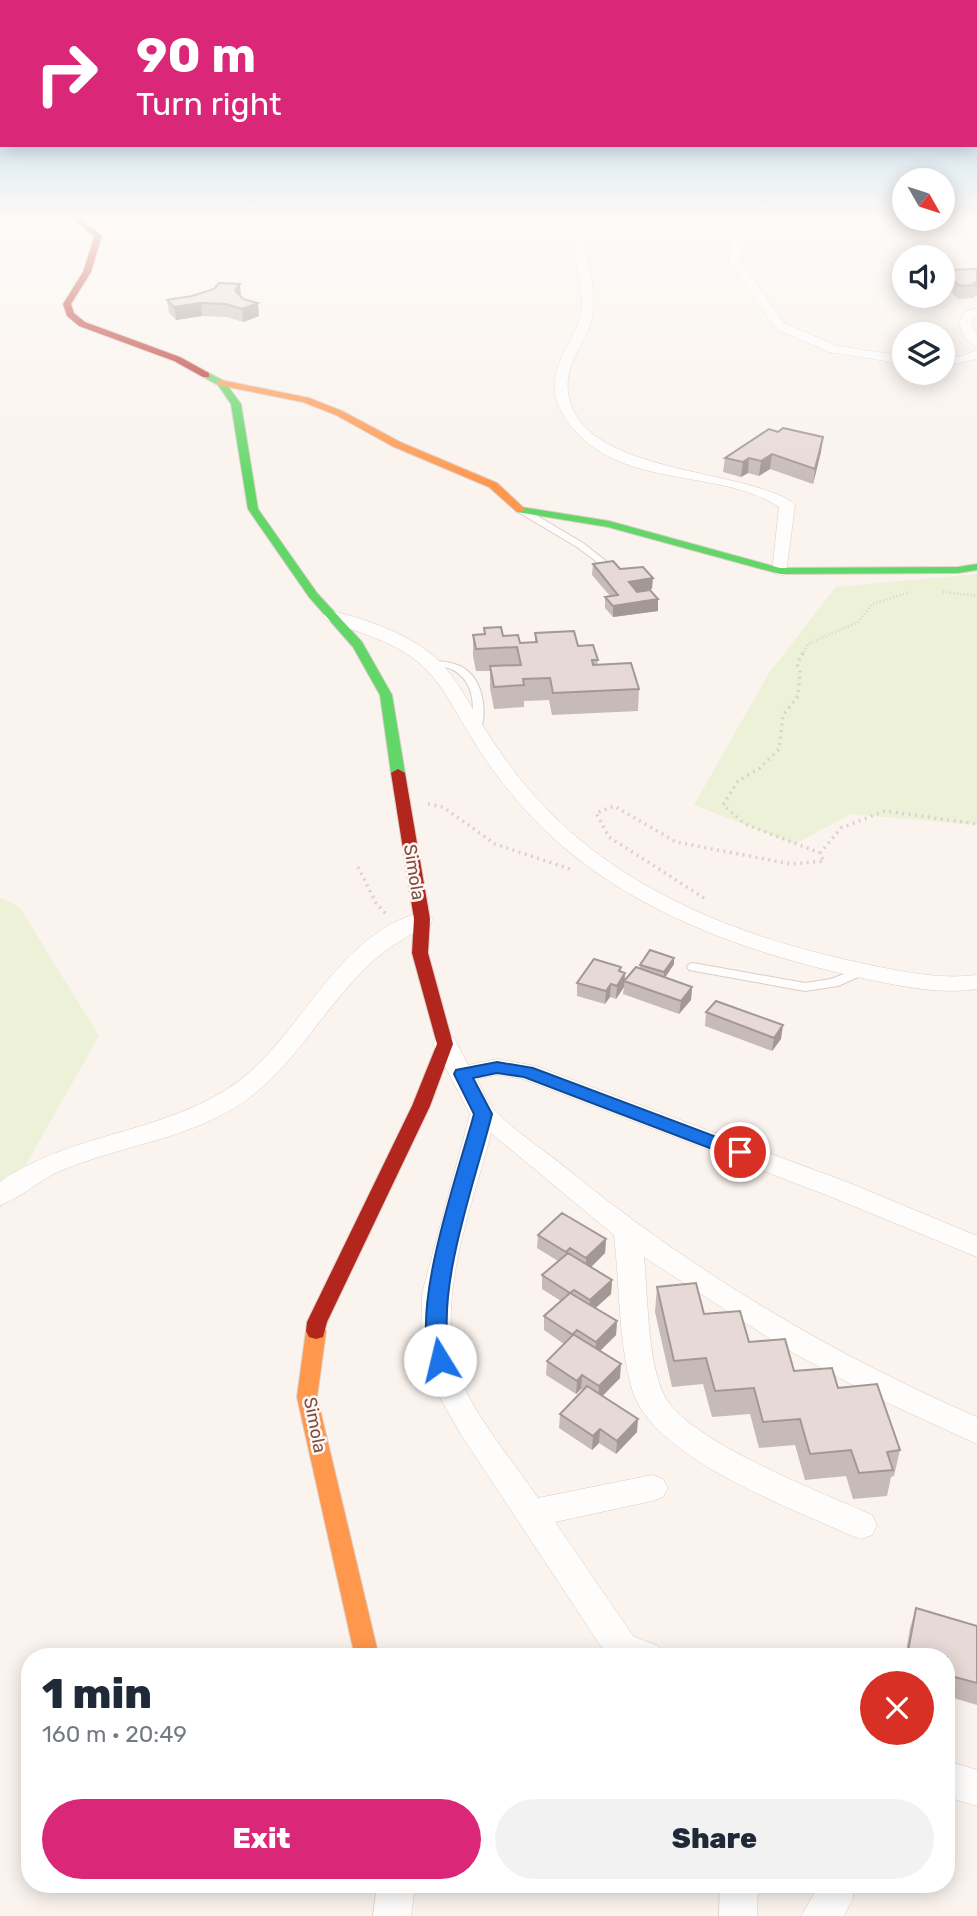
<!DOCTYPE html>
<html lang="en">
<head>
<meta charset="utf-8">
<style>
  body { margin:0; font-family:Rubik,sans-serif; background:#f2f2f3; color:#1f2937; height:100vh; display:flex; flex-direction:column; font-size:26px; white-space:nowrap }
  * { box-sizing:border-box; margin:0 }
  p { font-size:23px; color:#747a83 }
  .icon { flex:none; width:38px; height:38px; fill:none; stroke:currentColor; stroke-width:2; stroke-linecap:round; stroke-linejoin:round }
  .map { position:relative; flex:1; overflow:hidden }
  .panel { position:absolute; left:21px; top:1648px; width:934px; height:245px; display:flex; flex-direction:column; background:#fff; border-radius:28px; box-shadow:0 4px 18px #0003 }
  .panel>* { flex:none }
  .top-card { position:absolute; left:0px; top:0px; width:978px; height:147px; box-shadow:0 4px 18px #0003; background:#db2777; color:#fff; overflow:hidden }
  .needle { width:46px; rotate:129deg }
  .controls { position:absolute; left:892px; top:168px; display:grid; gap:14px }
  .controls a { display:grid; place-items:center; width:63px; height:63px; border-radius:50%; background:#fff; box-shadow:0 4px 18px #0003; font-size:35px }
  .pin { position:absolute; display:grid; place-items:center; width:60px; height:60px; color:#fff; margin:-30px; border:4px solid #fff; border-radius:50%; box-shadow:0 2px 7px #0007 }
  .me { position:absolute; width:77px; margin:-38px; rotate:351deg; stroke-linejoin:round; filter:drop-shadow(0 0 5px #0008) }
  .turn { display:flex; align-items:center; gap:24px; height:147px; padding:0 21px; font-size:32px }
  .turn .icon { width:91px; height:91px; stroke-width:2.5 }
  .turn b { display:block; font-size:49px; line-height:60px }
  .round { display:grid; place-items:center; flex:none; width:74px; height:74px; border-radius:37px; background:#f2f2f3 }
  .overview { display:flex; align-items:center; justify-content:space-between; height:119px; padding:0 21px }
  h1 { font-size:42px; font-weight:800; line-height:52px }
  .action { display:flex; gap:14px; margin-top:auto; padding:14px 21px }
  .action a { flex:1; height:80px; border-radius:42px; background:#db2777; color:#fff; font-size:28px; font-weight:800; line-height:80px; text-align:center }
  .action a+a { background:#f2f2f3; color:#1f2937 }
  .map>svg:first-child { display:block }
  .green { fill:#ecf1d8 }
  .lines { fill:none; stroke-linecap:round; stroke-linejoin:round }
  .lane-casing { stroke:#d9ceca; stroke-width:2 }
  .street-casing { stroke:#d9ceca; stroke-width:1 }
  .fast-casing { stroke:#dbcfcb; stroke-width:2 }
  .slow-casing { stroke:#dbcfcb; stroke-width:2 }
  .jam-casing { stroke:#dbcfcb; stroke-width:2 }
  .path-far1 { stroke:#ddd1ce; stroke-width:2.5; stroke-dasharray:1 2.5; stroke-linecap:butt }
  .path { stroke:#ddd1ce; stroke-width:3.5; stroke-dasharray:2 4.5; stroke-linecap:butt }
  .lane { fill:#fefdfc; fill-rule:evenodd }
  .street { fill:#fefdfc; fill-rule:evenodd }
  .fast { fill:#63d668; fill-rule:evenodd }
  .slow { fill:#ff974d; fill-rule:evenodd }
  .jam { fill:#b3261e; fill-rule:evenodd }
  .wall { fill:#c7bbb7 }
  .shaded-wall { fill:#a29895 }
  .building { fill:#e7d9d5; stroke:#a29895; stroke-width:2 }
  .route { fill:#1a73e8; stroke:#114b97; stroke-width:2 }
  .labels { text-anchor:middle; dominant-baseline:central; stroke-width:5; stroke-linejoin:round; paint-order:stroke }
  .street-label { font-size:18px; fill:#7e4f49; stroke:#fff7f2 }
</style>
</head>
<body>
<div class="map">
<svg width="977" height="1916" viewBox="0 0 977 1916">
  <rect width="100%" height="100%" fill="#faf3ee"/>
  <path class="green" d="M977,574V825L851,814L795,844L694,805L769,673L836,587Z
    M0,897L20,908L99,1036L0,1210Z"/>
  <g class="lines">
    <g class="lane-casing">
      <path id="lane" d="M518,508H524L583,543L616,569L609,571L577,547L518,512Z
        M432,661C442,661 451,662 460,666C483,677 488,710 480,732L476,733L471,730C475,708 475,680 451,669C444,666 436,667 429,666L427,664Z
        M693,963L805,983L831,979L861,967L867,971L865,974L838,986L805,991L689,970L687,967L689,964Z"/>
    </g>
    <g class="street-casing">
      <path id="street" d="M570,217H580C582,248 597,281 593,312C589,341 564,361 568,392C578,474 738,467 792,502L795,505L786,574L780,576L772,571L779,507C718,467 622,491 570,425C563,415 556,404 555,392C552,360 576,341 581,312C585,281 571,248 570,217Z
        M729,217H739L743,238L741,261L784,323L837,346L905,356V364L829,352L776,329L729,261L731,238Z
        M977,308V316L971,322L977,336V348L964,337L959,322L966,311Z
        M977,350V359L943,366V358L962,356Z
        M332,611C367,619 411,635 437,659C458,679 470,706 485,729C502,756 521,782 543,805C625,893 746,939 861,963C899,971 938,980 977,975V989C937,995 896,985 857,977C740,951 617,907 533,818C510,794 489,767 472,738C455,712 442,681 417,661C391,640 356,632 326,620L323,616L326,612Z
        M422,912L433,919L430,924C409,935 390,946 372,962C330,1000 303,1052 260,1089C205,1138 125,1143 60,1171C39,1180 21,1198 0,1205V1182C72,1131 169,1134 240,1080C303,1032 338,933 422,912Z
        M445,1036L454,1038L468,1065L497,1059L536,1066L852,1184L977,1236V1257L834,1198L523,1079L497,1075L477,1079C481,1088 486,1099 492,1107C505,1124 548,1153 566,1168C691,1270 829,1353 977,1417V1444L877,1398L786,1349L644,1257C648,1297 647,1359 664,1395C685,1440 825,1494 872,1515L877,1525L872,1535L861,1539L850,1535C789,1507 651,1457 632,1389C618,1340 620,1286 614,1235L491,1133C472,1209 433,1301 460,1377C471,1411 517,1467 538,1498L652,1475L663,1479L668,1488L663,1497L652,1501L555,1522L633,1636L658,1646L663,1657H608L462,1436L431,1382L421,1338L422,1294L470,1114L433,1044L436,1038Z
        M947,1761L977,1770V1806L947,1797Z
        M377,1885H415L411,1916H373Z
        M720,1885H758L757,1916H719Z
        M815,1885H853V1898L844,1916H801L815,1892Z"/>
    </g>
    <g class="fast-casing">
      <path id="fast" d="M203,373H209L224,381L241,404L258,509L317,593L362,642L392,695L405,773L403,776H393L391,773L380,695L353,647L309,597L248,509L231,404L218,385L203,377Z
        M521,507L609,521L780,568L958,567L977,564V570L958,573L780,574L608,527L517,512V508Z"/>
    </g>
    <g class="slow-casing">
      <path id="slow" d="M221,380L309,398L342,411L400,442L497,483L526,510L517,512L489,487L392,446L336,415L303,402L218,385L216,383Z
        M316,1323L323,1325L326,1331L317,1397L379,1657H355L297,1397L306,1331L309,1325Z"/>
    </g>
    <g class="jam-casing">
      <path id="jam" d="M71,217H78L102,236L91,272L71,304L74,313L85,322L180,357L209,373V377H203L174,361L79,326L67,316L63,304L83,272L94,237Z
        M398,769L405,773L430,919L428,953L453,1044L430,1106L327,1322L323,1337L316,1339L309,1337L306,1331L307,1322L412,1106L437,1044L412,953L414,919L391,773Z"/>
    </g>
    <path class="path-far1" d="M943,592L977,596
      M802,655L808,644L858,622L872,604L910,592"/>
    <path class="path" d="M803,653L797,664L800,672L798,696L783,715L779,749L760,768L738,781L723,805L745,824L820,853
      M428,804L443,807L495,844L570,869
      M358,867L376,903L387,915
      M704,898L609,837L596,813L614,806L676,842L791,864L824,861L820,853L841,828L885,811L977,824"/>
    <use href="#lane" class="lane"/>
    <use href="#street" class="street"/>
    <use href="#fast" class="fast"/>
    <use href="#slow" class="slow"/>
    <use href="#jam" class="jam"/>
  </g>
  <path class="wall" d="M977,269V295H975L974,298L958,299L952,293L943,294V276H944L945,271Z
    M241,297L259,316L243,322L227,317L202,316L176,320L169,313L167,300Z
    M769,429L821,452L813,484L770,469L759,476L748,473L741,477L723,472L725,458Z
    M593,564L620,569L652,589L637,592L658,599V611L613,617L605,608V597L610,596L592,575Z
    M484,628L520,643H535V633L578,646L598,660L597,665L639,689L638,711L552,715L549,700L524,701V707L494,709L490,688V671H476L473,656V635L484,634Z
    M674,964L665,978L692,987L691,1000L679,1014L623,994L624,987L616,999L610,997L605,1004L577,996V983L621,972L625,973V980L640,969V965Z
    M706,1012L781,1039L772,1051L705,1026Z
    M538,1235L606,1239L605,1253L591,1267L612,1280L611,1294L595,1308L617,1321L616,1335L600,1351L620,1378L603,1396L637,1432L616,1454L599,1443L592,1450L559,1428L560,1414L583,1390L581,1389L576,1394L546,1375L547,1361L564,1344L544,1330V1316L561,1301L542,1289V1275L558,1261L537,1248Z
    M657,1287L704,1314L794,1371L838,1388L900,1450L894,1476L891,1477L887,1496L853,1499L846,1476L805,1480L795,1445L759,1448L750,1414L712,1417L703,1384L672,1387L655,1312Z
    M916,1608L977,1626V1705L947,1696V1657H905L910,1628Z"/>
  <path class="shaded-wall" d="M240,284L241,297L235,290Z
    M201,303L202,316L176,320L174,307Z
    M258,303L259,316L243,322L242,309Z
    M823,437L821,452L813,484L815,469Z
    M772,454L770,469L759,476L761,461Z
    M749,458L748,473L741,477L743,462Z
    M653,578L652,589L628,593L629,582Z
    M658,599V611L613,617V606Z
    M674,958V964L664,979V972Z
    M625,973L624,987L616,999L617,986Z
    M611,984L610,997L605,1004L606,991Z
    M692,987L691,1000L679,1014L681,1001Z
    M783,1025L781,1039L772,1051L774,1038Z
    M606,1239L605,1253L586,1272V1258Z
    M612,1280L611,1294L589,1314L590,1300Z
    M617,1321L616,1335L595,1356L596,1342Z
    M621,1364L620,1378L598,1400L599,1386Z
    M582,1375L581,1389L576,1394L577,1381Z
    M638,1419L637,1432L616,1454L617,1441Z
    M600,1429L599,1443L592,1450L593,1436Z"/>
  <path class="building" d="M977,269V282L974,283L977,285L960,286L954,281H944L943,280V276H949L945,271L948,270Z
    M219,283L240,284L235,290L243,299L258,303L242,309L226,304L201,303L174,307L167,300L192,296L214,289Z
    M783,428L823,437L815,469L772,454L761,461L749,458L743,462L725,458L769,429L778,432Z
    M613,561L620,569L643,567L653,578L629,582L637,592L650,590L658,599L613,606L605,597L618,595L593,564Z
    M501,627L503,636L518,635L520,643L537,642L535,633L574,631L578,646L593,645L598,660H592L593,665L631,663L639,689L553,693L550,678L523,679L524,685L494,687L490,666L521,665L517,647L476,649L473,635L485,634L484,628Z
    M650,950L674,958L664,972L640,965Z
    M594,959L621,967L619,971L625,973L617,986L611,984L606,991L577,983Z
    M636,967L692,987L681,1001L624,981Z
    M716,1001L783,1025L774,1038L706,1012Z
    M562,1213L606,1239L586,1258L570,1248L566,1252L538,1235Z
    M568,1253L612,1280L590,1300L574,1290L570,1293L542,1275Z
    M696,1283L704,1314L740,1311L749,1342L785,1339L794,1371L832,1368L838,1388L877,1384L900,1450L887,1452L893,1470L859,1473L851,1450L810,1454L800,1419L763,1422L754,1388L715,1391L706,1358L674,1361L657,1287Z
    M570,1293L617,1321L596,1342L577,1330L573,1334L621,1364L599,1386L582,1375L577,1381L547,1361L573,1335L544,1316Z
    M587,1386L638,1419L617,1441L600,1429L593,1436L560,1414Z
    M916,1608L977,1626V1683L947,1675V1657H907Z"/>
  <linearGradient id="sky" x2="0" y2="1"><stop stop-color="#9dcbe8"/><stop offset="0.45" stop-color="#fdfaf7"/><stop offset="1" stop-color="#fdfaf7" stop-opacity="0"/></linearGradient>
  <rect width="977" height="485" fill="url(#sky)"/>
  <path class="route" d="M497,1062L533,1068L746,1148L749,1152L746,1157H733L524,1077L497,1073L473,1078L492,1114C475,1182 433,1293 451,1360L448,1365H433C407,1316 459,1170 474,1114L454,1074L456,1070Z"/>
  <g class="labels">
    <g class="street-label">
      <text transform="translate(414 872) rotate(81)">Simola</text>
      <text transform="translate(315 1425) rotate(79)">Simola</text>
    </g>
  </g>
</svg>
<div class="controls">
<a><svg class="needle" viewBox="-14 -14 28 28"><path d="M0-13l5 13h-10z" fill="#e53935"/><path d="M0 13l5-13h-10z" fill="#747a83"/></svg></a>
<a><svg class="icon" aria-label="sound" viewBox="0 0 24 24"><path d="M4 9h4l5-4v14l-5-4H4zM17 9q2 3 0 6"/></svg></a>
<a><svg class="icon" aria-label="layers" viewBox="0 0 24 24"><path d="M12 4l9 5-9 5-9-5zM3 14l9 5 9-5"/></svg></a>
</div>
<div class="pin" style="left:740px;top:1152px;background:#d93025"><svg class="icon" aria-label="arrive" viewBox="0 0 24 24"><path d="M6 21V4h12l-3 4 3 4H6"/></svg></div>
<svg class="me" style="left:440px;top:1360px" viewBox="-20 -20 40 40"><circle r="19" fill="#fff"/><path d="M0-13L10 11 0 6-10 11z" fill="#1a73e8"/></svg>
<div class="top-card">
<div class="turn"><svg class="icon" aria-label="right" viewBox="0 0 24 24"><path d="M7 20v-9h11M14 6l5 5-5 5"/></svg><div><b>90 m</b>Turn right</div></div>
</div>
<section class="panel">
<div class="overview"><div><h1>1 min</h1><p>160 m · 20:49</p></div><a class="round" style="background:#d93025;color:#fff"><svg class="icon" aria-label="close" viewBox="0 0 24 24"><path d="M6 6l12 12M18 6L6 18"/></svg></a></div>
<div class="action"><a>Exit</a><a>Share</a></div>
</section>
</div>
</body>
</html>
